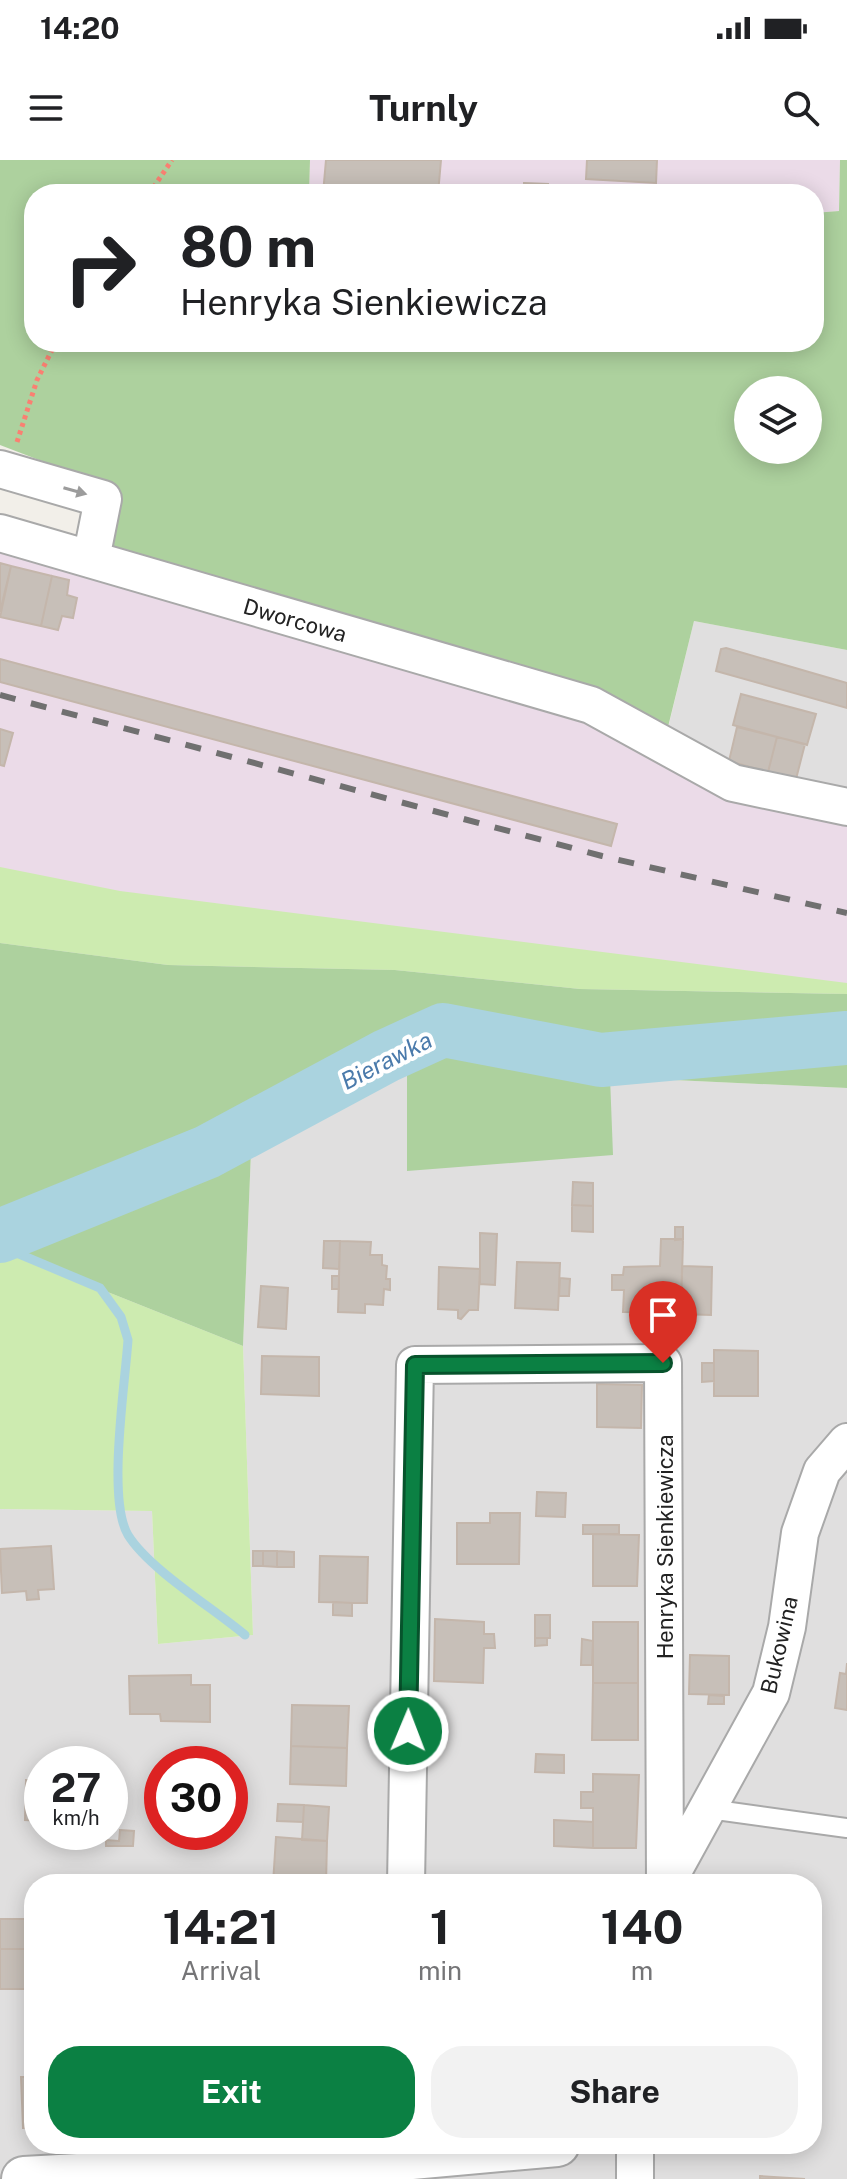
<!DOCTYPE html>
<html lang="en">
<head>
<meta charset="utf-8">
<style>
  body { margin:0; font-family:"Public Sans",sans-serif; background:#f2f2f2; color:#202124; height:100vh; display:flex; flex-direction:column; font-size:30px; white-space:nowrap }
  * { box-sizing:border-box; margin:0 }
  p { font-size:26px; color:#757577 }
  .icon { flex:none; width:44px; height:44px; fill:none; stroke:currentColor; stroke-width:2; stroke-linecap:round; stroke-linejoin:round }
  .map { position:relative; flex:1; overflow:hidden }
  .panel { position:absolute; left:24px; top:1714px; width:798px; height:280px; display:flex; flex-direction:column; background:#fff; border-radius:32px; box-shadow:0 4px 20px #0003 }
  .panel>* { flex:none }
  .guide { position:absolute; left:24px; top:24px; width:800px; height:168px; border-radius:32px; box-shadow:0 4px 20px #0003; background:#fff; color:#202124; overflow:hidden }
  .buttons { position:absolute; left:734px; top:216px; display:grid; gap:16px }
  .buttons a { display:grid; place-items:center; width:88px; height:88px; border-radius:50%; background:#fff; box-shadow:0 4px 20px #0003; font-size:40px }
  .speed { position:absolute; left:24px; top:1586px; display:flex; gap:16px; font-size:40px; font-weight:700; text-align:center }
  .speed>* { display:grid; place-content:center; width:104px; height:104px; border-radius:50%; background:#fff; box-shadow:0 4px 20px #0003; line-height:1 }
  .speed small { font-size:20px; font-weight:400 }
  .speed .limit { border:12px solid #d22; background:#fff; color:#111 }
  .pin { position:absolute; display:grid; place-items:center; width:68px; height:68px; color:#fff; margin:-82px -34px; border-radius:50% 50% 50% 0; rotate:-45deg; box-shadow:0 0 8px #0007 }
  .pin .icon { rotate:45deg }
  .me { position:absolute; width:88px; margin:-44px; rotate:1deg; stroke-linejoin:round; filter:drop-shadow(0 0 6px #0008) }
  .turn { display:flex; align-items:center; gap:28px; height:168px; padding:0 24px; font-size:36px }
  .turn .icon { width:104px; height:104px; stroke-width:2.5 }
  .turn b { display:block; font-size:56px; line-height:68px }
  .eta { display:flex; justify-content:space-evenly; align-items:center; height:136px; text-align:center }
  .eta b { font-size:48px; font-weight:700; line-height:56px }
  .primary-button { display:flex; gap:16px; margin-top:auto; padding:16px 24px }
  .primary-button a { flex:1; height:92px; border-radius:32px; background:#0b8043; color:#fff; font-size:32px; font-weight:700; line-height:92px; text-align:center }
  .primary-button a+a { background:#f2f2f2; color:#202124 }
  .status { display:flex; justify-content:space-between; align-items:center; height:56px; padding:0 40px; background:#fff; direction:ltr }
  .status svg { height:22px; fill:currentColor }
  header { display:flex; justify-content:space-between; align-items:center; height:104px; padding:0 24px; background:#fff; font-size:36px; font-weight:700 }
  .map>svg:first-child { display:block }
  .residential { fill:#e0dfdf; fill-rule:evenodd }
  .industrial { fill:#ebdbe8 }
  .grass { fill:#cdebb0 }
  .forest { fill:#add19e; fill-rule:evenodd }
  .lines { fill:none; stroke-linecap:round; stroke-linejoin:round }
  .stream { stroke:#aad3df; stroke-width:9 }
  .river { stroke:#aad3df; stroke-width:54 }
  .building { fill:#c7bfb8; stroke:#c4b6ab; stroke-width:2 }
  .service-casing { stroke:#a9a9a9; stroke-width:22 }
  .minor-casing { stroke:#a9a9a9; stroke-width:40 }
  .tertiary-casing { stroke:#a9a9a9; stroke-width:48 }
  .path { stroke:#fa8072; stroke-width:5; stroke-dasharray:4 4; stroke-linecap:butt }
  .service { stroke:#fff; stroke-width:18 }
  .minor { stroke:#fff; stroke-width:36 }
  .tertiary { stroke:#fff; stroke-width:44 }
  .rail { stroke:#707070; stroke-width:6; stroke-dasharray:16 16; stroke-linecap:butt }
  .oneway { fill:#9c9c9c }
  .route-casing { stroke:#07532c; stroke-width:20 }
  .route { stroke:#0b8043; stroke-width:14 }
  .labels { text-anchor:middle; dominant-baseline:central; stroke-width:8; stroke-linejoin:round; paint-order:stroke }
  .street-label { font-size:22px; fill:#222; stroke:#fff }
  .water-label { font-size:24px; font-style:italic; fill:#4a7aab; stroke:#fff }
</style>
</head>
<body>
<div class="status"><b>14:20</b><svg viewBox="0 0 49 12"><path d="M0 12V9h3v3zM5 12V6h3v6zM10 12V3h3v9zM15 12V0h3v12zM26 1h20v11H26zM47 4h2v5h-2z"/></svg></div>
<header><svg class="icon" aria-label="menu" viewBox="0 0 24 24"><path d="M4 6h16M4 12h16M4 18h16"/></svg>Turnly<svg class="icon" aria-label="search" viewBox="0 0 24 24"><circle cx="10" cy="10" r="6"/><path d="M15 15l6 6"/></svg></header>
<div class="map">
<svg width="847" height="2019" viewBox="0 0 847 2019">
  <rect width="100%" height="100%" fill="#f2efe9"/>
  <path class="residential" d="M694,461L847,490V655L662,593Z
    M408,908L407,1010L609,917L847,928V2019H0V1349L152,1351L158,1484L253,1475L243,1186L251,992ZM42,1604H110V1672H42ZM162,1604H230V1672H162ZM34,1724H812V1984H34Z"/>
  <path class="industrial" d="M310,0H840L839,51L814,53V34H309Z
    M0,391L585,551L847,655V834L0,783Z"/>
  <path class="grass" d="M0,707L120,731L847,823V834L580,829L395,810L168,805L0,783Z
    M0,1089L243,1186L253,1475L158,1484L152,1351L0,1349Z"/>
  <path class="forest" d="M0,0H310L309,34H34V182H814V53L839,51L840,0H847V490L694,461L667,571L99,389L112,328L0,285ZM748,230H808V290H748Z
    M0,783L168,805L395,810L580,829L847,834V928L610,917L613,995L407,1011V909L251,992L243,1186L0,1089Z"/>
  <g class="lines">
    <path class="stream" d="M0,1086L100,1128L121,1157L128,1180C125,1225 107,1340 128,1375C149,1409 213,1448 245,1475"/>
    <path class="river" d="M0,1076L207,992L386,896L443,870L601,900L847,878"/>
  </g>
  <path class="building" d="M326,0H441L438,34H323Z
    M587,0H657L656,23L586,19Z
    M524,23L548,24V34H524Z
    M0,403L11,406L0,452Z
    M11,406L52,416L41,466L0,457Z
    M52,416L69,420L67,435L77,438L73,458L62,456L58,470L41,466Z
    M726,488L847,523V548L716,511L721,489Z
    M0,499L617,664L611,686L0,522Z
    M741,534L816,554L807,585L733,565Z
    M737,567L777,577L768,612L729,601Z
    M0,569L13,573L4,606L0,605Z
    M777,577L805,584L796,619L768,612Z
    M573,1022L593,1023V1046L572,1045Z
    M572,1045L593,1046V1072L572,1071Z
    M675,1067H683V1079L675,1080Z
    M480,1073L497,1074L495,1125L480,1124Z
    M661,1079H683L681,1153L623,1152L624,1130H612V1115H623L624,1107L660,1106Z
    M324,1081H340L339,1109L323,1108Z
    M340,1081L371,1082L370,1095H382V1105L387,1106L386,1119H390V1130L384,1129L383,1145L365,1144V1153L338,1152Z
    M517,1102L560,1103L558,1150L515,1148Z
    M682,1106L712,1107L711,1155L681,1154Z
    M439,1107L480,1109L478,1150H469L461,1159L458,1158V1150L438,1149Z
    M332,1116H339V1129H332Z
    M560,1118L570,1119L569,1136H559Z
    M261,1126L288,1128L286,1169L258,1167Z
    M714,1190L758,1191V1236H714Z
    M262,1196L319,1197V1236L261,1234Z
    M702,1203H714V1221L702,1222Z
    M597,1224L642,1225L641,1268L597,1267Z
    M537,1332L566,1333L565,1357L536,1356Z
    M490,1353H520L519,1404H457V1363H490Z
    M583,1365H619V1374H583Z
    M593,1374L639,1375L637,1426H593Z
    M51,1386L54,1429L38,1430L39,1439L27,1440L26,1431L2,1433L0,1389Z
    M253,1391H263V1406H253Z
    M263,1391H277V1407L263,1406Z
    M277,1391L294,1392V1407H277Z
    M320,1396L368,1397L367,1443L319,1442Z
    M333,1442L352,1443V1456L333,1455Z
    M535,1455H550V1478H535Z
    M435,1459L484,1462V1474H494L495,1488H484L483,1523L434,1521Z
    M593,1462H638V1523H593Z
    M535,1478H547V1485L535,1486Z
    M582,1479L593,1481L592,1505H581Z
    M690,1495L729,1496V1535L689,1534Z
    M847,1503V1550L835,1548L840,1513L846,1514Z
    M191,1515V1525H210V1562L161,1561L160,1554H130L129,1516Z
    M593,1523H638V1580H592Z
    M709,1535L724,1536V1544H708Z
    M292,1545L349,1546L347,1588L291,1586Z
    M291,1586L347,1588L346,1626L290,1624Z
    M536,1594L564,1595V1613L535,1612Z
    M593,1614L639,1615L636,1688H593V1648H581V1632H593Z
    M26,1620L42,1621V1661L25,1660Z
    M278,1644L304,1645L303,1662L277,1661Z
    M304,1645L329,1647L327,1681L302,1680Z
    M554,1660L593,1662V1688L554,1686Z
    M120,1670L134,1671L133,1686H106V1680L119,1681Z
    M276,1677L327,1681L326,1724H273Z
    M569,1721H596V1724H569Z
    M0,1759H34V1789H0Z
    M0,1789H34V1829H0Z
    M21,1917H34V1968H23Z
    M760,2016L805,2019H760Z"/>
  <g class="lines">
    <g class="service-casing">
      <path id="service" d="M709,1649L847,1668"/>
    </g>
    <g class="minor-casing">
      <path id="minor" d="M0,309L103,339L91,399
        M0,373L591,545L733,623L847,647
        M667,1722L771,1533L787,1467L800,1373L822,1311L847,1282
        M406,1724L415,1205L663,1203L665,1724
        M635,1984V2019"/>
    </g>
    <g class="tertiary-casing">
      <path id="tertiary" d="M24,2019L401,1998L557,1984"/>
    </g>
    <path class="path" d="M149,34L172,0
      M17,282L37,220L56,182"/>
    <use href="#service" class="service"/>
    <use href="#minor" class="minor"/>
    <use href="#tertiary" class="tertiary"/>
    <path class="rail" d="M0,535L602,696L847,753"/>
  </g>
  <defs><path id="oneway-solid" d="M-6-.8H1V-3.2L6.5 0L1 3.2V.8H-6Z" transform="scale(2)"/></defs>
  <use class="oneway" href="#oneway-solid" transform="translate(75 331) rotate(16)"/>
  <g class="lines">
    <g class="route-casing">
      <path id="route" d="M408,1571L415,1205L663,1203"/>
    </g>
    <use href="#route" class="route"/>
  </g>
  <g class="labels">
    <g class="street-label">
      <text transform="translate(295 460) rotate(16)">Dworcowa</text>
      <text transform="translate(665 1387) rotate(-90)">Henryka Sienkiewicza</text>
      <text transform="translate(779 1485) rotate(-77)">Bukowina</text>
    </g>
    <g class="water-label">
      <text transform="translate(386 900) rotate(-27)">Bierawka</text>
    </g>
  </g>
</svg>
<div class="buttons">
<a><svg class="icon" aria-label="layers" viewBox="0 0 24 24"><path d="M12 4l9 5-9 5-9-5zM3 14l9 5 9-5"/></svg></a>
</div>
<div class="speed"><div>27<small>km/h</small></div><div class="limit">30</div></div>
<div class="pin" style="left:663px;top:1203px;background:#d93025"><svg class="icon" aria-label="arrive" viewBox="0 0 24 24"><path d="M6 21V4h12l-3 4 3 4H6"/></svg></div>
<svg class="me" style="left:408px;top:1571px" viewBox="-20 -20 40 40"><circle r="17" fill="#0b8043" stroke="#fff" stroke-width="3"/><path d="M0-11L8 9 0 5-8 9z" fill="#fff"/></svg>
<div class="guide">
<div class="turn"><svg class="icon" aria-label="right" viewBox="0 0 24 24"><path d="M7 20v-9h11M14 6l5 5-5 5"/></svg><div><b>80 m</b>Henryka Sienkiewicza</div></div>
</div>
<section class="panel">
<div class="eta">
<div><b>14:21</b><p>Arrival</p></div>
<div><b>1</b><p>min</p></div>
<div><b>140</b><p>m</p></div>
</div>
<div class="primary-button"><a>Exit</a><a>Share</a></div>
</section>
</div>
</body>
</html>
